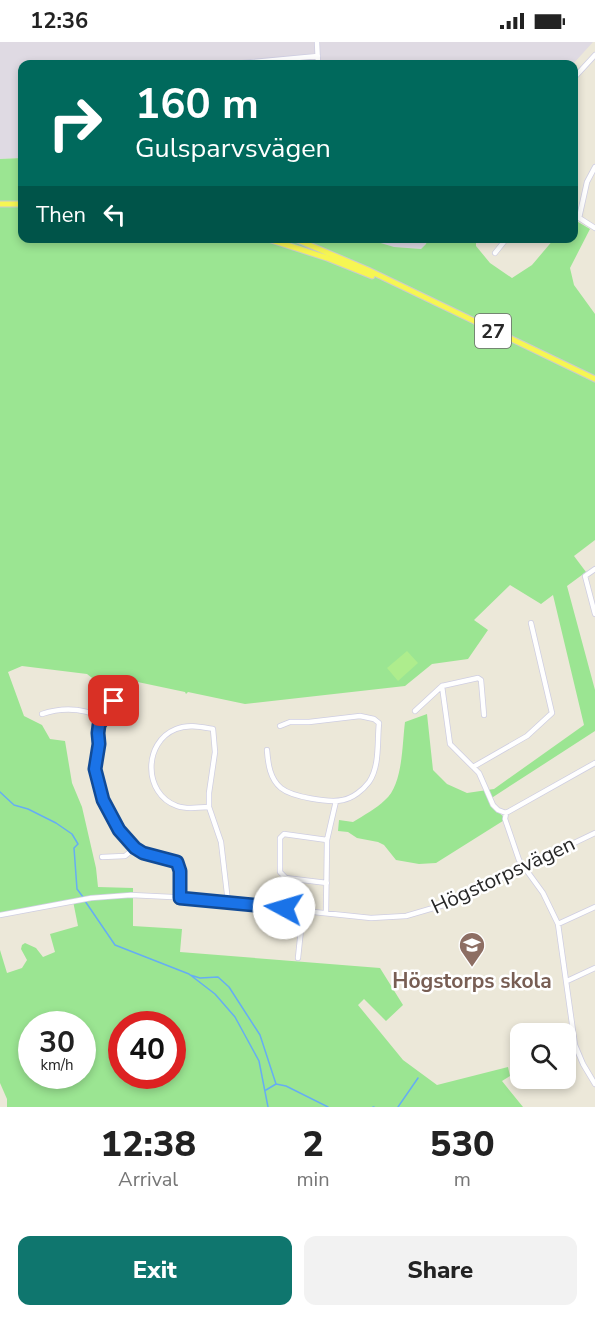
<!DOCTYPE html>
<html lang="en">
<head>
<meta charset="utf-8">
<style>
  body { margin:0; font-family:"Nunito Sans",sans-serif; background:#f2f2f2; color:#222; height:100vh; display:flex; flex-direction:column; font-size:22px; white-space:nowrap }
  * { box-sizing:border-box; margin:0 }
  p { font-size:20px; color:#767676 }
  .icon { flex:none; width:33px; height:33px; fill:none; stroke:currentColor; stroke-width:2; stroke-linecap:round; stroke-linejoin:round }
  .map { position:relative; height:1065px; overflow:hidden }
  .sheet { display:flex; flex-direction:column; background:#fff; flex:1 }
  .sheet>* { flex:none }
  .hud { position:absolute; left:18px; top:18px; width:560px; height:183px; border-radius:12px; box-shadow:0 3px 9px #0003; background:#00695c; color:#fff; overflow:hidden }
  .tools { position:absolute; left:510px; top:981px; display:grid; gap:12px }
  .tools a { display:grid; place-items:center; width:66px; height:66px; border-radius:12px; background:#fff; box-shadow:0 3px 9px #0003; font-size:30px }
  .speed { position:absolute; left:18px; top:969px; display:flex; gap:12px; font-size:30px; font-weight:700; text-align:center }
  .speed>* { display:grid; place-content:center; width:78px; height:78px; border-radius:50%; background:#fff; box-shadow:0 3px 9px #0003; line-height:1 }
  .speed small { font-size:15px; font-weight:400 }
  .speed .limit { border:9px solid #d22; background:#fff; color:#111 }
  .pin { position:absolute; display:grid; place-items:center; width:51px; height:51px; color:#fff; margin:-26px; border-radius:12px; box-shadow:0 3px 9px #0006 }
  .me { position:absolute; width:66px; margin:-33px; rotate:276deg; stroke-linejoin:round; filter:drop-shadow(0 0 4px #0008) }
  .turn { display:flex; align-items:center; gap:21px; height:126px; padding:0 18px; font-size:27px }
  .turn .icon { width:78px; height:78px; stroke-width:2.5 }
  .turn b { display:block; font-size:42px; line-height:51px }
  .then { display:flex; align-items:center; height:57px; padding:0 18px; background:#0003; gap:12px; font-size:22px }
  .eta { display:flex; justify-content:space-evenly; align-items:center; height:102px; text-align:center }
  .eta b { font-size:36px; font-weight:800; line-height:42px }
  .action { display:flex; gap:12px; margin-top:auto; padding:12px 18px }
  .action a { flex:1; height:69px; border-radius:12px; background:#0f766e; color:#fff; font-size:24px; font-weight:800; line-height:69px; text-align:center }
  .action a+a { background:#f2f2f2; color:#222 }
  .status { display:flex; justify-content:space-between; align-items:center; height:42px; padding:0 30px; background:#fff; direction:ltr }
  .status svg { height:16px; fill:currentColor }
  .map>svg:first-child { display:block }
  .industrial { fill:#dfdae3 }
  .green { fill:#9be592; fill-rule:evenodd }
  .pitch { fill:#aeed8d }
  .lines { fill:none; stroke-linecap:round; stroke-linejoin:round }
  .stream { stroke:#66adf3; stroke-width:1.5 }
  .minor-casing { stroke:#cfcee2; stroke-width:6 }
  .major-casing { stroke:#cbcbcb; stroke-width:7 }
  .minor { stroke:#fff; stroke-width:4.5 }
  .major { stroke:#f6f653; stroke-width:5 }
  .route-casing { stroke:#114b97; stroke-width:15 }
  .route { stroke:#1a73e8; stroke-width:10 }
  .labels { text-anchor:middle; dominant-baseline:central; stroke-width:5; stroke-linejoin:round; paint-order:stroke }
  .shield { fill:#fff; stroke:#686868; stroke-width:1.5 }
  .shield-label { font-size:20px; font-weight:bold; fill:#282828 }
  .street-label { font-size:21px; fill:#282828; stroke:#fff }
  .education-label { font-size:21px; font-weight:bold; fill:#785e54; stroke:#fff }
</style>
</head>
<body>
<div class="status"><b>12:36</b><svg viewBox="0 0 49 12"><path d="M0 12V9h3v3zM5 12V6h3v6zM10 12V3h3v9zM15 12V0h3v12zM26 1h20v11H26zM47 4h2v5h-2z"/></svg></div>
<div class="map">
<svg width="595" height="1065" viewBox="0 0 595 1065">
  <rect width="100%" height="100%" fill="#ece8d9"/>
  <path class="industrial" d="M0,0H593L573,22H22V116L0,117Z
    M364,197H428L426,202L421,207L394,205Z"/>
  <path class="green" d="M22,116V196H364L394,205L421,207L426,202L428,197H476V204L490,221L512,236L532,223L554,197L573,196V177L590,187L570,226L574,243L595,272V498L574,514L586,530L567,544L595,648V689L490,757L496,768L506,777L436,821L419,822L396,818L384,803L378,800L357,796L348,790L338,789L339,778L353,780C364,773 376,767 385,758C403,743 402,703 405,680L427,672L433,728L447,742L467,751L494,747L584,683L553,553L541,562L510,543L474,578L488,588L468,617L432,622L405,644L245,662L188,650L186,652L185,650L114,635L96,639L87,632L22,624L8,630L24,674L42,683L50,697L65,699L72,741L82,765L96,826L98,845L133,846V884L182,887L180,910L380,926L403,963L386,979L364,957L358,963L403,1018L437,1043L508,1025L510,1034L502,1039L523,1065H7V1057L0,1041V908L7,931L22,926L27,918L21,907L22,903L25,901L36,906L43,915L55,910L50,892L78,884L73,859L0,873V117ZM32,982H82V1034H32ZM122,982H172V1034H122Z"/>
  <path class="pitch" d="M407,609L418,621L398,639L387,626Z"/>
  <g class="lines">
    <path class="stream" d="M0,750L14,763L28,767L56,781L72,792L78,802L74,806L77,847L83,855
      M85,859L115,903L189,932L215,952L235,975L259,1019L268,1065
      M190,933L200,936L218,935L229,945L260,993L276,1042
      M266,1048L276,1042L286,1044L328,1065
      M373,1065H374
      M398,1065L418,1036"/>
    <g class="minor-casing">
      <path id="minor" d="M317,0L318,22
        M231,22L318,14
        M573,37L595,13
        M573,172L595,186
        M579,176L587,140L595,125
        M495,211L507,196
        M595,527L585,534L595,572
        M115,655C112,666 102,673 99,683C97,690 99,696 99,702C98,711 95,720 96,730C97,753 116,793 135,807C148,816 167,813 179,822L180,856
        M415,669L442,644
        M42,672C63,665 83,666 103,676
        M484,673L481,638L478,636L442,644L450,702L479,731L493,763L498,768L506,771
        M267,708C268,722 270,737 281,746C292,755 329,761 343,758C353,756 363,748 369,740C380,724 377,700 379,681L374,677L360,674L309,680H290L280,684
        M595,721L506,771L505,777L519,818L543,851L558,882L575,1003L583,1022L595,1042
        M473,725L527,694L552,671L531,581
        M209,765C198,765 188,768 177,764C143,752 143,700 176,687C188,682 201,685 213,687L215,710L209,751V765L221,800L228,860
        M102,815L125,814L135,806
        M327,841L286,836L280,830V796L284,792L327,798
        M326,871L327,798L336,759
        M0,873L91,856L131,853L172,855L371,876L406,874L447,862L595,791
        M558,882L595,865
        M298,916L303,868
        M567,939L595,926"/>
    </g>
    <g class="major-casing">
      <path id="major" d="M0,162H22
        M265,196L327,216L372,234
        M293,196L368,228L595,337"/>
    </g>
    <use href="#minor" class="minor"/>
    <use href="#major" class="major"/>
  </g>
  <g class="lines">
    <g class="route-casing">
      <path id="route" d="M114,659L99,683L98,691L99,702L95,727L103,758L119,788L135,806L143,811L177,820L180,829V856L284,866"/>
    </g>
    <use href="#route" class="route"/>
  </g>
  <defs>
    <g id="school-pin" transform="scale(1.35)"><path d="M0 17L-7.5 6A9.5 9.5 0 1 1 7.5 6Z" fill="#8d6e63" stroke="#fff"/><path d="M0-5L7-2L0 1L-7-2ZM-4 1L0 2.5L4 1V4Q0 6-4 4Z" fill="#fff"/></g>
  </defs>
  <g fill-rule="evenodd">
    <use href="#school-pin" x="472" y="903"/>
  </g>
  <g class="labels">
    <rect class="shield" x="475" y="272" width="36" height="34" rx="4.5"/>
    <g class="shield-label">
      <text x="493" y="289">27</text>
    </g>
    <g class="street-label">
      <text transform="translate(503 833) rotate(-25)">Högstorpsvägen</text>
    </g>
    <g class="education-label">
      <text x="472" y="939">Högstorps skola</text>
    </g>
  </g>
</svg>
<div class="tools">
<a><svg class="icon" aria-label="search" viewBox="0 0 24 24"><circle cx="10" cy="10" r="6"/><path d="M15 15l6 6"/></svg></a>
</div>
<div class="speed"><div>30<small>km/h</small></div><div class="limit">40</div></div>
<div class="pin" style="left:114px;top:659px;background:#d93025"><svg class="icon" aria-label="arrive" viewBox="0 0 24 24"><path d="M6 21V4h12l-3 4 3 4H6"/></svg></div>
<svg class="me" style="left:284px;top:866px" viewBox="-20 -20 40 40"><circle r="19" fill="#fff"/><path d="M0-13L10 11 0 6-10 11z" fill="#1a73e8"/></svg>
<div class="hud">
<div class="turn"><svg class="icon" aria-label="right" viewBox="0 0 24 24"><path d="M7 20v-9h11M14 6l5 5-5 5"/></svg><div><b>160 m</b>Gulsparvsvägen</div></div>
<div class="then">Then<svg class="icon" aria-label="left" viewBox="0 0 24 24"><path d="M17 20v-9H6M10 6l-5 5 5 5"/></svg></div>
</div>
</div>
<section class="sheet">
<div class="eta">
<div><b>12:38</b><p>Arrival</p></div>
<div><b>2</b><p>min</p></div>
<div><b>530</b><p>m</p></div>
</div>
<div class="action"><a>Exit</a><a>Share</a></div>
</section>
</body>
</html>
